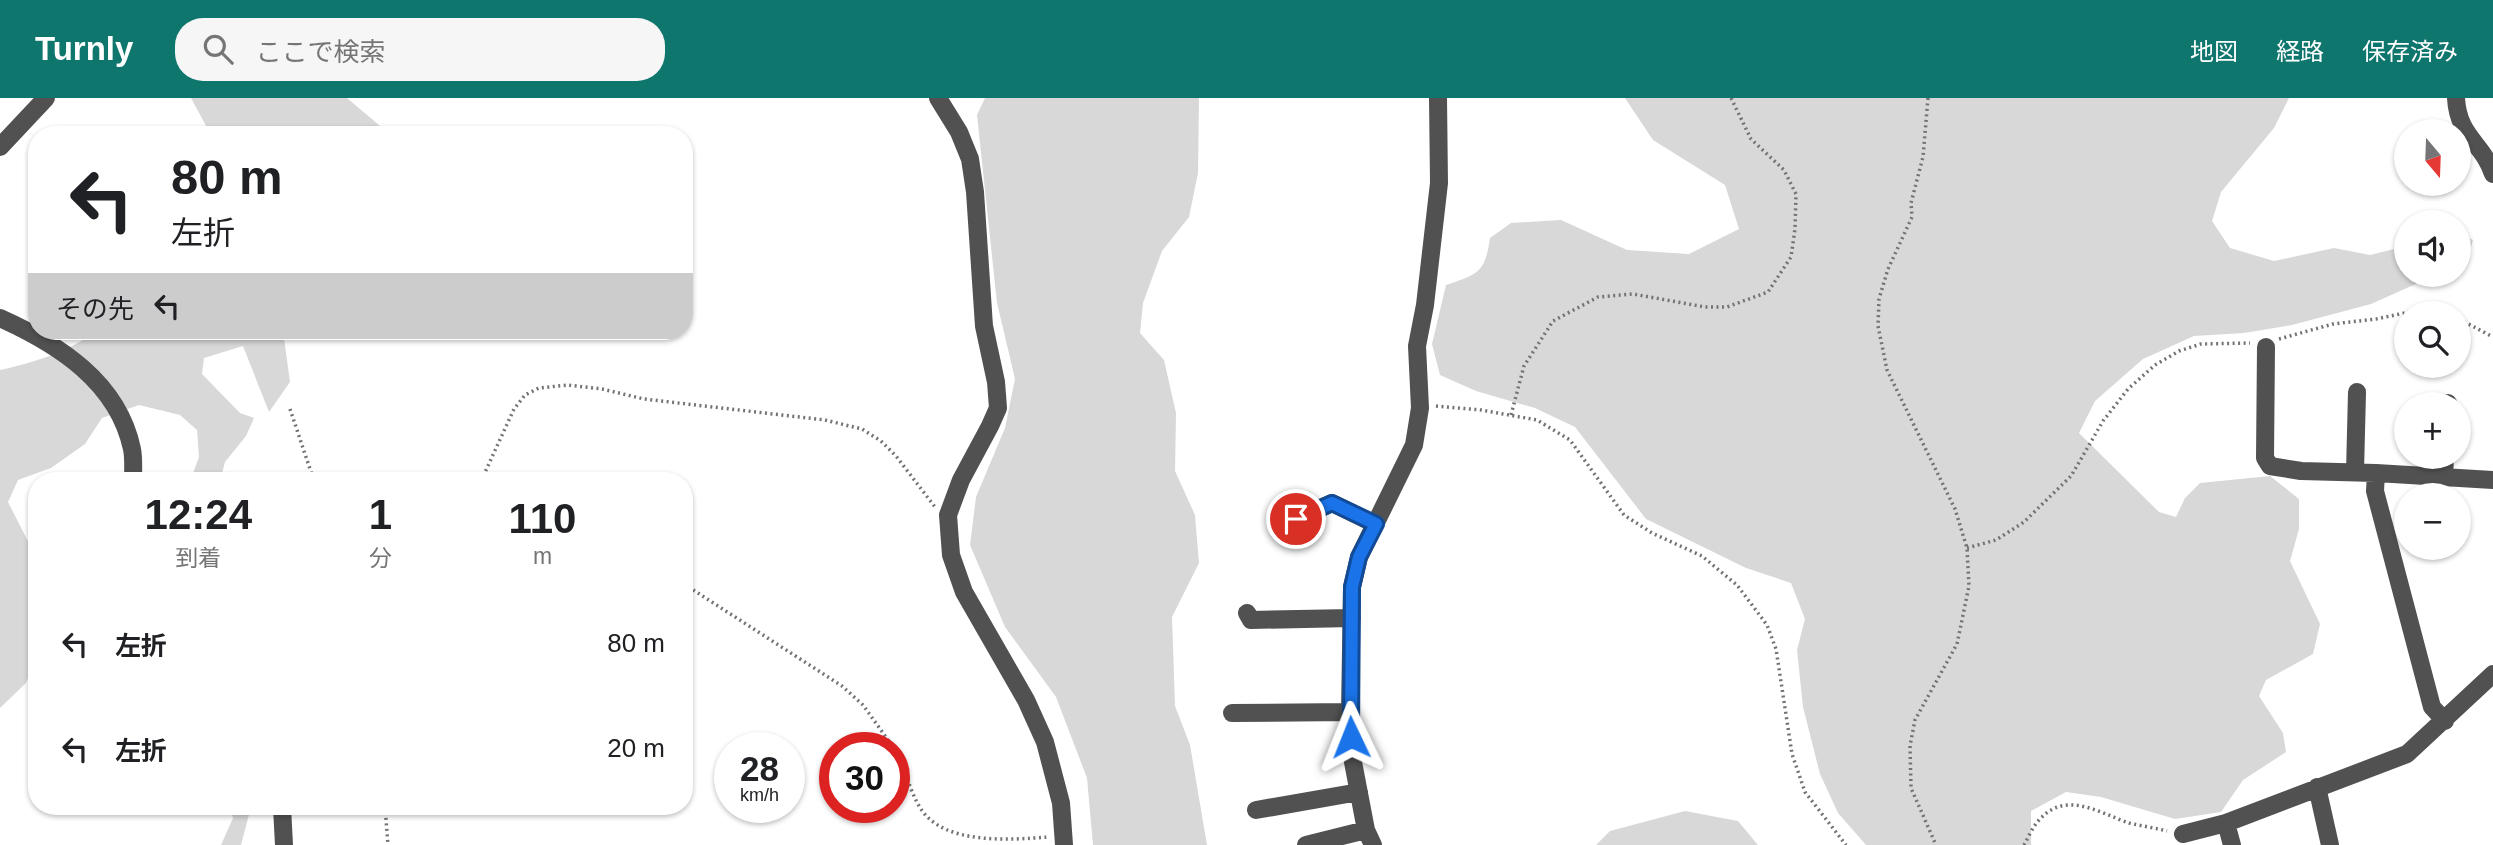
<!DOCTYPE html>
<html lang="ja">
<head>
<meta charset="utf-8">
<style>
  body { margin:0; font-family:Helvetica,"Noto Sans JP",sans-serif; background:#f6f6f6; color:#202124; height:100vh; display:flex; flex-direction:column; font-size:26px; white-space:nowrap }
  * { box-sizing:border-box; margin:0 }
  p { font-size:23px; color:#757577 }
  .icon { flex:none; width:38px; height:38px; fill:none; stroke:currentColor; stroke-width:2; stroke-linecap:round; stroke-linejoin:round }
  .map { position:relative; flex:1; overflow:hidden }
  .drawer { position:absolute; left:28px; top:374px; width:665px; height:343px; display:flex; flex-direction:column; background:#fff; border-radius:28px; box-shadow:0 2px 5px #0004 }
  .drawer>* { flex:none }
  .hud { position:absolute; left:28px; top:28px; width:665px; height:214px; border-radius:28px; box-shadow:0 2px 5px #0004; background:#fff; color:#202124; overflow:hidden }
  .needle { width:46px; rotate:161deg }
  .tools { position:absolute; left:2394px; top:21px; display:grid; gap:14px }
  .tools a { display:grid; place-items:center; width:77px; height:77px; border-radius:50%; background:#fff; box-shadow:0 2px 5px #0004; font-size:35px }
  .speed { position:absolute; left:714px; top:634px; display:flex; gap:14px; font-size:35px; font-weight:700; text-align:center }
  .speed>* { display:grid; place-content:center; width:91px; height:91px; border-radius:50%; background:#fff; box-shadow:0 2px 5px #0004; line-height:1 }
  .speed small { font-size:18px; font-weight:400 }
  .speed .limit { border:10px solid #d22; background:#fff; color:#111 }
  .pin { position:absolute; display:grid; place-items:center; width:60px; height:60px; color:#fff; margin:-30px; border:4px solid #fff; border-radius:50%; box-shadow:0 2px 7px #0007 }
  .me { position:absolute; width:77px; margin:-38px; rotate:358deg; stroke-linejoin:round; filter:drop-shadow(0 0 5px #0008) }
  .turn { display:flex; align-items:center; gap:24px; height:147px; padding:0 28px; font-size:32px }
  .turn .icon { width:91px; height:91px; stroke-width:2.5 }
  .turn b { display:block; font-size:49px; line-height:60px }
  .then { display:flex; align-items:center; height:66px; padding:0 28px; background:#0003; gap:14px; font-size:26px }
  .eta { display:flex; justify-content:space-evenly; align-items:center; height:119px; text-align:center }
  .eta b { font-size:42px; font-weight:800; line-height:49px }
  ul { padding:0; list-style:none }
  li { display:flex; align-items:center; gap:21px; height:105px; padding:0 28px }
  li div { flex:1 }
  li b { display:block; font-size:26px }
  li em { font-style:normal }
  header { display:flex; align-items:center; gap:42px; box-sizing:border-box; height:98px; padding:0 35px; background:#0f766e; color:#fff }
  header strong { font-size:33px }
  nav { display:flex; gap:38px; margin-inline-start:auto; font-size:24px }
  .search { width:490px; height:63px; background:#f6f6f6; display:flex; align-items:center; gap:18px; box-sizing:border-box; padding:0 24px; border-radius:28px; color:#757577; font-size:26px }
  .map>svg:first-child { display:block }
  .green { fill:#d8d8d8 }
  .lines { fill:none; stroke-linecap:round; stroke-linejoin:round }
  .path { stroke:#737373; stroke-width:3.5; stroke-dasharray:2 3.5; stroke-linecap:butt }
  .minor { stroke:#515151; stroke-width:18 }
  .route-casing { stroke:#114b97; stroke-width:18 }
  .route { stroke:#1a73e8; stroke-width:12 }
</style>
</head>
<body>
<header>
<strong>Turnly</strong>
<div class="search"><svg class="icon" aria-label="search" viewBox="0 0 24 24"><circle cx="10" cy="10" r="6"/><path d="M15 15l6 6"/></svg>ここで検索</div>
<nav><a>地図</a><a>経路</a><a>保存済み</a></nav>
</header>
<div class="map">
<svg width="2493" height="747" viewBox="0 0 2493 747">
  <rect width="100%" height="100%" fill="#fff"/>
  <path class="green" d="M191,0H347L386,33L398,37H211Z
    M985,0H1199L1198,75L1189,119L1162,153L1143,205L1140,235L1164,262L1176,315L1175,373L1195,417L1199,465L1172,519L1175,608L1190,647L1207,747H1093L1087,680L1056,599L1005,529L970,447L976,399L1005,330L1015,281L997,205L977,17Z
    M1625,0H2289L2274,30L2221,94L2212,123L2230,150L2274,163L2334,150L2370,157L2406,148V177H2436L2371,206L2292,227L2244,235L2194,238L2143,261L2095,303L2079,335L2159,414L2176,419L2185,400L2200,385L2270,378L2299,401V431L2290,463L2320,526L2313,556L2266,582L2259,598L2283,635L2286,654L2243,682L2221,714L2175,721L2101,699L2066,694L2031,713V747H1866L1838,715L1820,676L1803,609L1797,552L1805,521L1791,485L1746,470L1646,421L1575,329L1535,310L1476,293L1440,277L1432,246L1446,187C1478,176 1485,175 1490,140L1511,125L1561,122L1627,152L1689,156L1739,131L1725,87L1653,42Z
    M2459,136L2473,142L2467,163L2459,167Z
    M95,233H283L290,284L269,314L243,248L204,260L202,276L240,315L254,320L246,338L225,364L220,383H190L199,359L197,332L180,317L139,307L102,320L85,346L51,370L18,382L8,404L37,461V556L26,585L0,610V272C32,265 70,254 95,233Z
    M230,709H251L241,747H221L233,720Z
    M1685,713L1738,723L1758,747H1596L1610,733Z"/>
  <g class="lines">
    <path class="path" d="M1928,0L1923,59L1911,105L1912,119L1888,171L1879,201L1878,228L1887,272L1955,411L1967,450L1969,488L1957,546L1915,622L1910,648L1911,690L1936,747
      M2459,221L2493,239
      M2279,241L2333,226L2376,221L2414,213L2441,215
      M1436,308L1481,312L1537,322L1570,342L1624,417L1652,435L1702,458L1737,487L1767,527L1776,551L1792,656L1805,694L1846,747
      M290,311L314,383
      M1511,317L1524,268L1553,223L1598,199L1633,196L1705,209H1727L1768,194L1791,159L1795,131L1796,96L1784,72L1751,41L1731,0
      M481,383L514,311L525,297L539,290L568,287L602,291L644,301L825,322L862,331L881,343L896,358L935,409
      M1967,450L1996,442L2024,424L2071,378L2103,323L2128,291L2155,267L2179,253L2201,246L2250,245
      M684,486L842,588L863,607L893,649
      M894,651C906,670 909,693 921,711C944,747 1010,742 1048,739
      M385,709L388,747
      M2024,747C2029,738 2034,726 2042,719C2068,693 2102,716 2129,725C2142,728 2155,730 2167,733"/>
    <path class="minor" d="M938,0L959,34L970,61L975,94L984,228L996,284L998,310L990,328L961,382L948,417L951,457L964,494L1026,602L1045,644L1061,705L1064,747
      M2456,0C2458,39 2483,45 2493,76
      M0,49L46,0
      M0,220C58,246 118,284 132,351C134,361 133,373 133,383
      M2266,249L2265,360L2270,368L2301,373L2376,375L2493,382
      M2448,306V305
      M2355,374L2357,294
      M2376,375L2375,393L2432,609L2445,623
      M2444,380L2445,359
      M1279,429L1332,405L1375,426
      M1247,515L1251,522L1352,520
      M1232,615L1350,614
      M2317,689L2330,747
      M282,709L284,747
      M1256,712L1359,694
      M2226,725L2232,747
      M2183,736L2226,725L2407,656L2493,576
      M1306,747L1366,732
      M1373,747L1366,732L1353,664L1350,614L1352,489L1359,459L1414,347L1420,310L1417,248L1425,207L1439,85L1438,0"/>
  </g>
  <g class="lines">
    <g class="route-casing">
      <path id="route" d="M1296,421L1332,405L1376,426L1359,459L1352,489L1351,639"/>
    </g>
    <use href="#route" class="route"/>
  </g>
</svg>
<div class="tools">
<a><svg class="needle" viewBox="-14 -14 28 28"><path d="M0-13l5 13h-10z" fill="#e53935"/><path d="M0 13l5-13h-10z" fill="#757577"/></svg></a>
<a><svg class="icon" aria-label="sound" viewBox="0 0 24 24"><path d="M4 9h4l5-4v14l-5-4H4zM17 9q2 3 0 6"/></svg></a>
<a><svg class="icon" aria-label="search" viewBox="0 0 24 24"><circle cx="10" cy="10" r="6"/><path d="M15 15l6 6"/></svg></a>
<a>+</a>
<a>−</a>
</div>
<div class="speed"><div>28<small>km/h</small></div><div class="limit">30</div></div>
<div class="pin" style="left:1296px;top:421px;background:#d93025"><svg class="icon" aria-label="arrive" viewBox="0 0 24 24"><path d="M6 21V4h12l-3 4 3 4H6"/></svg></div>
<svg class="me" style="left:1351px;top:639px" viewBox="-20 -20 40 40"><path d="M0-17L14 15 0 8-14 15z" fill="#1a73e8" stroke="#fff" stroke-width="4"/></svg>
<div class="hud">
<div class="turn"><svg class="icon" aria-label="left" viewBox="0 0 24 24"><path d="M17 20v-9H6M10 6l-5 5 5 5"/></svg><div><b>80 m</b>左折</div></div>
<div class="then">その先<svg class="icon" aria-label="left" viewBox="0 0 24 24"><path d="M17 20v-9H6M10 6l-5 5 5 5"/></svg></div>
</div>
<section class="drawer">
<div class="eta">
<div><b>12:24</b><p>到着</p></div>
<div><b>1</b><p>分</p></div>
<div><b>110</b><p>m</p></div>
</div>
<ul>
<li><svg class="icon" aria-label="left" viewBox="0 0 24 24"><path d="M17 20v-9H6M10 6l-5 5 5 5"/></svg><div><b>左折</b></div><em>80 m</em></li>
<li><svg class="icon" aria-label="left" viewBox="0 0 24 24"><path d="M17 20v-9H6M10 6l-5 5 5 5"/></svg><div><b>左折</b></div><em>20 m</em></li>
</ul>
</section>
</div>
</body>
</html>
